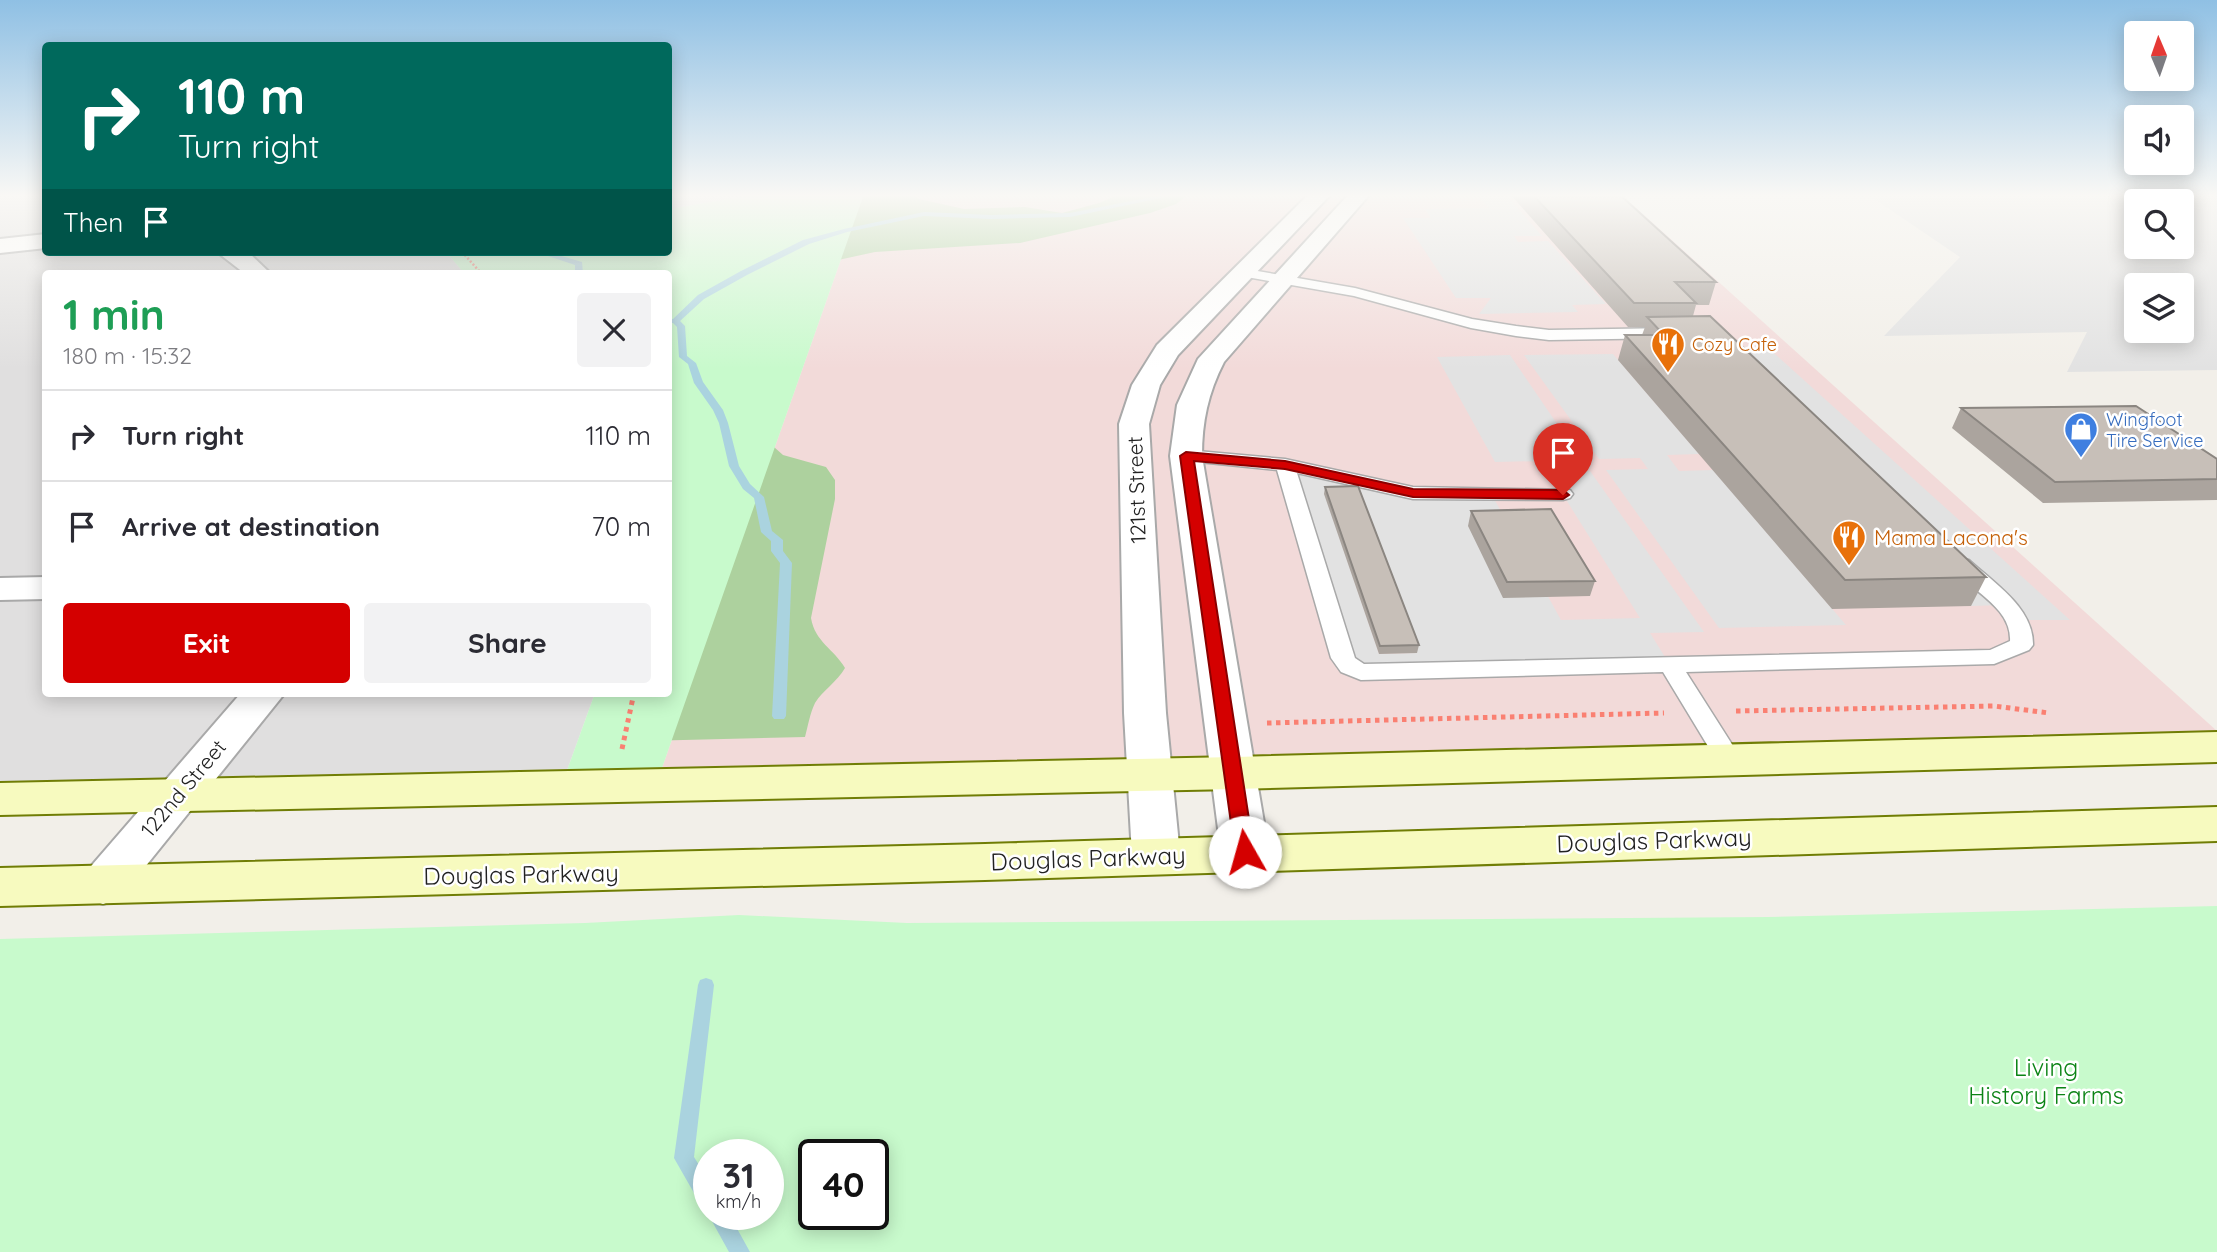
<!DOCTYPE html>
<html lang="en">
<head>
<meta charset="utf-8">
<style>
  body { margin:0; font-family:Quicksand,sans-serif; background:#f2f2f3; color:#2b2b33; height:100vh; display:flex; flex-direction:column; font-size:26px; white-space:nowrap }
  * { box-sizing:border-box; margin:0 }
  p { font-size:23px; color:#7c7c81 }
  .icon { flex:none; width:38px; height:38px; fill:none; stroke:currentColor; stroke-width:2; stroke-linecap:round; stroke-linejoin:round }
  .map { position:relative; flex:1; overflow:hidden }
  .sheet { position:absolute; left:42px; top:270px; width:630px; height:427px; display:flex; flex-direction:column; background:#fff; border-radius:7px; box-shadow:0 4px 18px #0003 }
  .sheet>* { flex:none }
  .hud { position:absolute; left:42px; top:42px; width:630px; height:214px; border-radius:7px; box-shadow:0 4px 18px #0003; background:#00695c; color:#fff; overflow:hidden }
  .needle { width:46px; rotate:358deg }
  .tools { position:absolute; left:2124px; top:21px; display:grid; gap:14px }
  .tools a { display:grid; place-items:center; width:70px; height:70px; border-radius:7px; background:#fff; box-shadow:0 4px 18px #0003; font-size:35px }
  .speed { position:absolute; left:693px; top:1139px; display:flex; gap:14px; font-size:35px; font-weight:700; text-align:center }
  .speed>* { display:grid; place-content:center; width:91px; height:91px; border-radius:50%; background:#fff; box-shadow:0 4px 18px #0003; line-height:1 }
  .speed small { font-size:18px; font-weight:400 }
  .speed .limit { border:4px solid #111; border-radius:10px; background:#fff; color:#111 }
  .pin { position:absolute; display:grid; place-items:center; width:60px; height:60px; color:#fff; margin:-72px -30px; border-radius:50% 50% 50% 0; rotate:-45deg; box-shadow:0 0 7px #0007 }
  .pin .icon { rotate:45deg }
  .me { position:absolute; width:77px; margin:-38px; rotate:353deg; stroke-linejoin:round; filter:drop-shadow(0 0 5px #0008) }
  .turn { display:flex; align-items:center; gap:24px; height:147px; padding:0 21px; font-size:32px }
  .turn .icon { width:91px; height:91px; stroke-width:2.5 }
  .turn b { display:block; font-size:49px; line-height:60px }
  .then { display:flex; align-items:center; height:66px; padding:0 21px; background:#0003; gap:14px; font-size:26px }
  .round { display:grid; place-items:center; flex:none; width:74px; height:74px; border-radius:7px; background:#f2f2f3 }
  .headline { display:flex; align-items:center; justify-content:space-between; height:119px; padding:0 21px }
  h1 { font-size:42px; font-weight:800; line-height:52px; color:#1e9e55 }
  .primary-button { display:flex; gap:14px; margin-top:auto; padding:14px 21px }
  .primary-button a { flex:1; height:80px; border-radius:7px; background:#d40000; color:#fff; font-size:28px; font-weight:800; line-height:80px; text-align:center }
  .primary-button a+a { background:#f2f2f3; color:#2b2b33 }
  ul { padding:0; list-style:none }
  li { display:flex; align-items:center; gap:21px; height:91px; padding:0 21px; border-top:2px solid #e1e1e2 }
  li div { flex:1 }
  li b { display:block; font-size:26px }
  li em { font-style:normal }
  .map>svg:first-child { display:block }
  .residential { fill:#e0dfdf }
  .commercial { fill:#f2dad9 }
  .forest { fill:#add19e }
  .park { fill:#c8facc; fill-rule:evenodd }
  .parking { fill:#e2e2e2; fill-rule:evenodd }
  .lines { fill:none; stroke-linecap:round; stroke-linejoin:round }
  .stream { fill:#aad3df; fill-rule:evenodd }
  .service-casing { stroke:#a9a9a9; stroke-width:3 }
  .minor-casing { stroke:#a9a9a9; stroke-width:4 }
  .tertiary-casing { stroke:#a9a9a9; stroke-width:4 }
  .secondary-casing { stroke:#707d05; stroke-width:4 }
  .path-far1 { stroke:#fa8072; stroke-width:2.5; stroke-dasharray:2 2; stroke-linecap:butt }
  .path { stroke:#fa8072; stroke-width:5; stroke-dasharray:4.5 4.5; stroke-linecap:butt }
  .service { fill:#fff; fill-rule:evenodd }
  .minor { fill:#fff; fill-rule:evenodd }
  .tertiary { fill:#fff; fill-rule:evenodd }
  .secondary { fill:#f7fabf; fill-rule:evenodd }
  .wall { fill:#aba49e }
  .building { fill:#c7bfb8; stroke:#8b8681; stroke-width:2 }
  .route { fill:#d40000; stroke:#8a0000; stroke-width:2 }
  .labels { text-anchor:middle; dominant-baseline:central; stroke-width:5; stroke-linejoin:round; paint-order:stroke }
  .far-food-label { font-size:18px; fill:#c56008; stroke:#fff; text-anchor:start }
  .far-shop-label { font-size:18px; fill:#366cbe; stroke:#fff; text-anchor:start }
  .street-label { font-size:21px; fill:#222; stroke:#fff }
  .food-label { font-size:21px; fill:#c56008; stroke:#fff; text-anchor:start }
  .near-street-label { font-size:24px; fill:#222; stroke:#fff }
  .near-park-label { font-size:24px; fill:#0c8416; stroke:#fff }
</style>
</head>
<body>
<div class="map">
<svg width="2217" height="1252" viewBox="0 0 2217 1252">
  <rect width="100%" height="100%" fill="#f2efe9"/>
  <path class="residential" d="M0,194H45L46,252H446L464,273H46V693H595L561,787L0,799Z
    M669,194H758L669,209Z"/>
  <path class="commercial" d="M864,194H1621L2217,731V747L656,785Z"/>
  <path class="forest" d="M832,194H914L919,199L964,209L1025,207L1062,213L1099,203L1120,194H1189L1176,204L1150,213L1020,243L875,252L829,262L765,439L783,455L826,467L835,480V499L811,618C815,642 834,649 845,668C837,682 823,690 815,703C810,713 808,726 805,737L643,741L668,693V412Z"/>
  <path class="park" d="M758,194H864L656,785L561,787L595,693H668V273H464L446,252H668L669,209Z
    M2217,906V1252H0V939L585,923L739,915L907,923L1768,917ZM709,1155H768V1214H709ZM814,1155H873V1214H814Z"/>
  <path class="parking" d="M1477,194H1505L1542,236H1514L1518,242L1548,241L1606,304L1572,305L1578,312L1479,314L1491,298H1456L1403,218H1431L1425,209L1489,208Z
    M1867,194H2217V370L2067,372L2087,332L1884,336L1960,257ZM2137,201H2182V247H2137ZM2137,285H2182V331H2137Z
    M1766,346L2070,620H2020L2003,605L1971,606L1731,347Z
    M1613,354L1699,454L1667,455L1679,471L1713,470L1846,625L1719,628L1606,470L1648,469L1640,458L1599,459L1524,355Z
    M1510,355L1581,459H1557L1564,471H1590L1704,632L1650,633L1670,665L1349,667L1285,465L1385,489L1492,495L1561,620L1640,618L1542,461L1495,462L1437,357ZM1325,495L1417,653L1379,654Z"/>
  <g class="lines">
    <path class="stream" d="M1167,194H1180L1070,217L991,219L924,216L847,232L809,244L747,275L704,299L680,321L685,326L687,356L696,363L703,382L723,410L728,423L739,466L750,484L764,497L772,531L783,540V551L792,563L786,716L784,719H774L772,716L780,563L771,551V541L761,532L754,498L743,489L729,466L719,423L713,410L694,383L688,364L679,357L677,327L673,323H668V319H673L698,295L741,271L803,240L844,229L924,212L991,215L1070,213Z
      M536,252H548L582,262L583,273H575V265Z
      M706,978L712,980L714,985L694,1157L709,1181V1210L702,1207L674,1158L698,985L700,980Z
      M709,1212V1214H729L750,1252H729L708,1214Z"/>
    <g class="service-casing">
      <path id="service" d="M1246,269L1355,288L1472,319L1516,326L1549,330L1673,328L1681,333L1673,338L1549,340L1516,336L1471,328L1354,296L1241,276L1239,273Z
        M1186,450L1285,459L1413,487L1570,490L1573,494L1570,498L1563,500L1413,499L1297,473L1355,658L1364,664L1990,650L2010,641C2012,606 1968,590 1950,565L1961,559L1969,560C1994,583 2034,608 2033,645L2029,650L1994,664L1686,672L1742,760L1738,766L1729,769L1720,766L1663,672L1361,680L1341,672L1331,658L1277,470L1179,460L1177,456Z"/>
    </g>
    <g class="minor-casing">
      <path id="minor" d="M46,234V248L0,253V239Z
        M217,252H248L270,273H244Z
        M46,577V599L0,600V578Z
        M241,693H285L120,898L103,904L86,898L78,885L86,872Z"/>
    </g>
    <g class="tertiary-casing">
      <path id="tertiary" d="M1309,194H1331L1178,355L1160,385L1149,424L1166,713L1180,855L1173,868L1156,873L1139,868L1132,855L1124,713L1119,424L1132,385L1157,345Z
        M1349,194H1370L1224,362C1208,393 1202,422 1202,456L1269,852L1262,865L1245,870L1228,865L1221,852L1170,456L1177,405L1198,359Z"/>
    </g>
    <g class="secondary-casing">
      <path id="secondary" d="M2217,732V762L1235,789L0,815V783L1235,757Z
        M2217,807V841L985,880L0,906V868L985,844Z"/>
    </g>
    <path class="path-far1" d="M462,252L481,273"/>
    <path class="path" d="M1736,711L1994,706L2049,713
      M1267,723L1664,713
      M622,749L634,693"/>
    <use href="#service" class="service"/>
    <use href="#minor" class="minor"/>
    <use href="#tertiary" class="tertiary"/>
    <use href="#secondary" class="secondary"/>
  </g>
  <path class="wall" d="M1510,194H1619L1716,282L1709,305H1696L1693,316L1986,577L1971,606L1832,609L1618,360L1625,335H1642L1645,327H1628Z
    M1961,408L2217,459V500L2043,503L1952,428Z
    M1325,487L1419,645L1417,653L1379,654L1324,494Z
    M1471,511L1595,581L1590,596L1503,598L1468,526Z"/>
  <path class="building" d="M1532,194H1619L1716,282H1675L1696,303H1634Z
    M1710,316L1986,577L1845,580L1625,335H1664L1647,317Z
    M2136,406L2217,459V479L2055,482L1961,408Z
    M1358,486L1419,645L1380,646L1325,487Z
    M1551,509L1595,581L1507,582L1471,511Z"/>
  <linearGradient id="sky" x2="0" y2="1"><stop stop-color="#8fc0e4"/><stop offset="0.53" stop-color="#f9f8f5"/><stop offset="1" stop-color="#f9f8f5" stop-opacity="0"/></linearGradient>
  <rect width="2217" height="369" fill="url(#sky)"/>
  <path class="route" d="M1186,452L1285,461L1413,489L1563,490L1569,495L1563,499L1413,497L1285,469L1194,461L1254,852L1252,857H1238L1235,852L1180,456Z"/>
  <defs>
    <g id="restaurant-pin" transform="scale(1.75)"><path d="M0 17L-7.5 6A9.5 9.5 0 1 1 7.5 6Z" fill="#e8710a" stroke="#fff"/><path d="M-5-6h1v4h1v-4h1v4h1v-4h1v5L-1.5 .5V6h-2V.5L-5-1ZM5-6V6H3V1.5H1.5Q1.5-4 5-6Z" fill="#fff"/></g>
    <g id="shop-pin" transform="scale(1.75)"><path d="M0 17L-7.5 6A9.5 9.5 0 1 1 7.5 6Z" fill="#3f7fe0" stroke="#fff"/><path d="M-5-2.5h2.3a2.7 3.5 0 0 1 5.4 0H5L5.5 6h-11ZM-1.5-2.5h3a1.5 2.3 0 0 0-3 0Z" fill="#fff"/></g>
  </defs>
  <g fill-rule="evenodd">
    <use href="#restaurant-pin" x="1668" y="344"/>
    <use href="#shop-pin" x="2081" y="429"/>
    <use href="#restaurant-pin" x="1849" y="537"/>
  </g>
  <g class="labels">
    <g class="far-food-label">
      <text x="1692" y="344">Cozy Cafe</text>
    </g>
    <g class="far-shop-label">
      <text x="2106" y="419">Wingfoot<tspan x="2106" dy="21">Tire Service</tspan></text>
    </g>
    <g class="street-label">
      <text transform="translate(1136 490) rotate(-92)">121st Street</text>
      <text transform="translate(183 788) rotate(-50)">122nd Street</text>
    </g>
    <g class="food-label">
      <text x="1874" y="537">Mama Lacona's</text>
    </g>
    <g class="near-street-label">
      <text transform="translate(1654 840) rotate(-2)">Douglas Parkway</text>
      <text transform="translate(1088 858) rotate(-2)">Douglas Parkway</text>
      <text transform="translate(521 874) rotate(-1)">Douglas Parkway</text>
    </g>
    <g class="near-park-label">
      <text x="2046" y="1067">Living<tspan x="2046" dy="28">History Farms</tspan></text>
    </g>
  </g>
</svg>
<div class="tools">
<a><svg class="needle" viewBox="-14 -14 28 28"><path d="M0-13l5 13h-10z" fill="#e53935"/><path d="M0 13l5-13h-10z" fill="#7c7c81"/></svg></a>
<a><svg class="icon" aria-label="sound" viewBox="0 0 24 24"><path d="M4 9h4l5-4v14l-5-4H4zM17 9q2 3 0 6"/></svg></a>
<a><svg class="icon" aria-label="search" viewBox="0 0 24 24"><circle cx="10" cy="10" r="6"/><path d="M15 15l6 6"/></svg></a>
<a><svg class="icon" aria-label="layers" viewBox="0 0 24 24"><path d="M12 4l9 5-9 5-9-5zM3 14l9 5 9-5"/></svg></a>
</div>
<div class="speed"><div>31<small>km/h</small></div><div class="limit">40</div></div>
<div class="pin" style="left:1563px;top:495px;background:#d93025"><svg class="icon" aria-label="arrive" viewBox="0 0 24 24"><path d="M6 21V4h12l-3 4 3 4H6"/></svg></div>
<svg class="me" style="left:1245px;top:852px" viewBox="-20 -20 40 40"><circle r="19" fill="#fff"/><path d="M0-13L10 11 0 6-10 11z" fill="#d40000"/></svg>
<div class="hud">
<div class="turn"><svg class="icon" aria-label="right" viewBox="0 0 24 24"><path d="M7 20v-9h11M14 6l5 5-5 5"/></svg><div><b>110 m</b>Turn right</div></div>
<div class="then">Then<svg class="icon" aria-label="arrive" viewBox="0 0 24 24"><path d="M6 21V4h12l-3 4 3 4H6"/></svg></div>
</div>
<section class="sheet">
<div class="headline"><div><h1>1 min</h1><p>180 m · 15:32</p></div><a class="round"><svg class="icon" aria-label="close" viewBox="0 0 24 24"><path d="M6 6l12 12M18 6L6 18"/></svg></a></div>
<ul>
<li><svg class="icon" aria-label="right" viewBox="0 0 24 24"><path d="M7 20v-9h11M14 6l5 5-5 5"/></svg><div><b>Turn right</b></div><em>110 m</em></li>
<li><svg class="icon" aria-label="arrive" viewBox="0 0 24 24"><path d="M6 21V4h12l-3 4 3 4H6"/></svg><div><b>Arrive at destination</b></div><em>70 m</em></li>
</ul>
<div class="primary-button"><a>Exit</a><a>Share</a></div>
</section>
</div>
</body>
</html>
